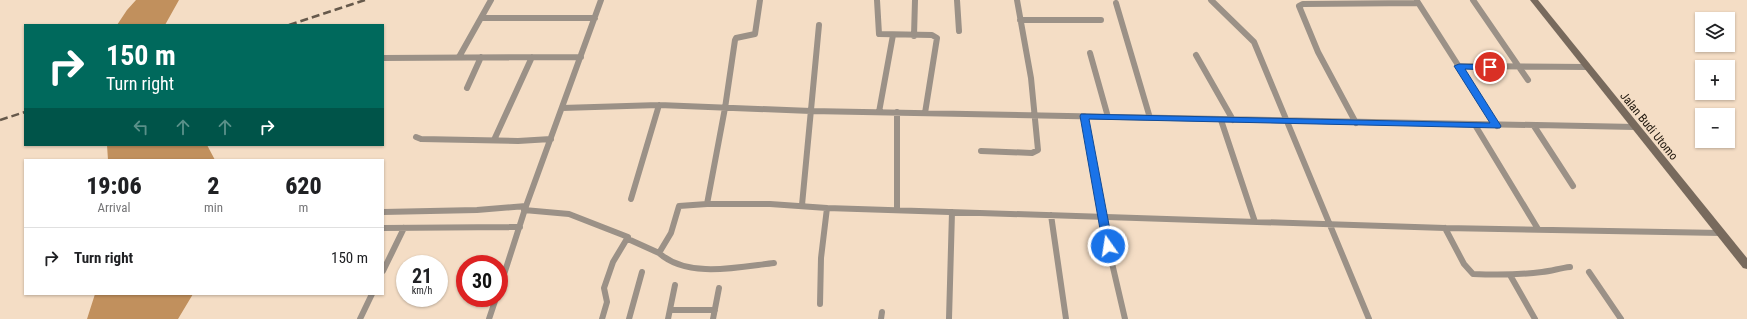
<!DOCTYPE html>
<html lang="en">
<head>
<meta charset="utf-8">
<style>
  body { margin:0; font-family:"Roboto Condensed",sans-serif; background:#f2f2f2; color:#202124; height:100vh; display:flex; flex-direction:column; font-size:15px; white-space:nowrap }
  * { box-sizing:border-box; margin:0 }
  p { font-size:13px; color:#757577 }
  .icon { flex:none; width:22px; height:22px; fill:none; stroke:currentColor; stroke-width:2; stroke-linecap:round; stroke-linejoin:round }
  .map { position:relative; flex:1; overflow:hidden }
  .sheet { position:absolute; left:24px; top:159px; width:360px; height:136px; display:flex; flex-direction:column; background:#fff; border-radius:0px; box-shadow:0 1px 3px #0004 }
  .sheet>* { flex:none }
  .banner { position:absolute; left:24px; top:24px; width:360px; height:122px; border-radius:0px; box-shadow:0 1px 3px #0004; background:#00695c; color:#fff; overflow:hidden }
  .tools { position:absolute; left:1695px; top:12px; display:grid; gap:8px }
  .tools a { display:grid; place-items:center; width:40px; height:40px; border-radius:0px; background:#fff; box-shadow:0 1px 3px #0004; font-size:20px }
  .speed { position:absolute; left:396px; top:255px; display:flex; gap:8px; font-size:20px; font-weight:700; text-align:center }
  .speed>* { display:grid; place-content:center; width:52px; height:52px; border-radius:50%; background:#fff; box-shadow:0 1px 3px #0004; line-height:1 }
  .speed small { font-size:10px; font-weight:400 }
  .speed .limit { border:6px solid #d22; background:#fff; color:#111 }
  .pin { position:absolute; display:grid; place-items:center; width:34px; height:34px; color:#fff; margin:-17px; border:2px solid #fff; border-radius:50%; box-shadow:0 1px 4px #0007 }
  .me { position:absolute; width:44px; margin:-22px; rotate:347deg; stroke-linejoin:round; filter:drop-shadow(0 0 3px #0008) }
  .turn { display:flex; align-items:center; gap:14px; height:84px; padding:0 16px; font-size:18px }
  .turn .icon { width:52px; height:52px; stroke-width:2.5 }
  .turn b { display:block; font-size:28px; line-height:34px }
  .lanes { display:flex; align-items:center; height:38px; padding:0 16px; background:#0003; justify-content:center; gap:20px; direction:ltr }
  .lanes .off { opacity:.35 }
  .eta { display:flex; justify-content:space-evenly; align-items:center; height:68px; text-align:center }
  .eta b { font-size:24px; font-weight:800; line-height:28px }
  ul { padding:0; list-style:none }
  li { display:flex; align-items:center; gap:12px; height:60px; padding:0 16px; border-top:1px solid #e0e0e0 }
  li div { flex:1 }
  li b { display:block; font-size:15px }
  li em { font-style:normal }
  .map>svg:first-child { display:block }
  .water { fill:#c1905d }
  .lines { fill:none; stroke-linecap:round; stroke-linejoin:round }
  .street { stroke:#9b9187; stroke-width:6 }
  .secondary { fill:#786a5d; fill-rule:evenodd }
  .rail { stroke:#66594b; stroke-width:2.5; stroke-dasharray:8 4; stroke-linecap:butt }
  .route { fill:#1a73e8; stroke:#114b97 }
  .labels { text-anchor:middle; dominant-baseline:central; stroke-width:4; stroke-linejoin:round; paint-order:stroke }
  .street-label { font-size:12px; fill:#1e160d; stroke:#f4ddc5 }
</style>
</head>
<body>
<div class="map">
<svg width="1747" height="319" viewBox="0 0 1747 319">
  <rect width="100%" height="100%" fill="#f4ddc5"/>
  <path class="water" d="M136,0H179L165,25H117L127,10Z
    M107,145H207L215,160H108Z
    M95,294H193L178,319H87Z"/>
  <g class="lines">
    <path class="street" d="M760,0L755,34L736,38L735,40L725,108L707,204H770L827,208L1445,228L1721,233
      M877,0L879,34L932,35L937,38L925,113
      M957,0L959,31
      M1211,0L1254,42L1369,319
      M1473,0L1528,80
      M1417,1L1497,126
      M1116,3L1150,118
      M481,18H595
      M1020,20H1101
      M914,36L915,0
      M1090,53L1108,117
      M1196,55L1233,120
      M459,57L491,0
      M383,58L581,57
      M1459,66L1587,67
      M467,88L481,57
      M562,108L659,105L811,111L1635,127
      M879,112L893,35
      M897,112V209
      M1084,116L1101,216L1125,319
      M1221,120L1255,222
      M1356,123L1318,52L1299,6L1303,4L1418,3
      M1475,125L1538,229
      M1534,126L1573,186
      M416,137L421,139L518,141L551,139
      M494,140L532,57
      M981,151L1032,153L1038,150L1031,78L1017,0
      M631,199L659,105
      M707,204L679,206L671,233L659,253C688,279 739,267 774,263
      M802,205L819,25
      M524,210L569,214L628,237L613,262L604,288L607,302L602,319
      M383,212L477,210L526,206
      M1051,215L1066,319
      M383,228L520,227
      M1445,228L1464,264L1473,274C1496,275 1519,275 1542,272C1552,271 1560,268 1570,267
      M628,239L659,253
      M383,271L404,228
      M1589,272L1621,319
      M1510,275L1535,319
      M499,290L526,206L601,0
      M820,304L821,258L827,208
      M670,310H715
      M360,319L372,294
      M489,319L496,298
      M629,319L642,272
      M668,319L675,285
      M713,319L719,288
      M881,319L882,312
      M949,319L952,212"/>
    <path class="secondary" d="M1530,0H1538L1747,258V269L1743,268Z"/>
    <path class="rail" d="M289,25L365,0
      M0,120L25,112"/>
  </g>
  <path class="route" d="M1459,64L1490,65L1494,67L1490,70L1465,69L1501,126L1500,128L1089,119L1113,246L1108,250L1103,246L1080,116L1081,114L1490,123L1454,66Z"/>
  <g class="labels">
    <g class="street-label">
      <text transform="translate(1649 126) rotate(51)">Jalan Budi Utomo</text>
    </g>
  </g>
</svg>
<div class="tools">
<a><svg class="icon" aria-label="layers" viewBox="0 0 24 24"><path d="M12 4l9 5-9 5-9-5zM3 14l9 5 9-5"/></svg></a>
<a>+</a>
<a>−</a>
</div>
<div class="speed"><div>21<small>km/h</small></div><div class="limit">30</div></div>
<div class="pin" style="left:1490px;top:67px;background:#d93025"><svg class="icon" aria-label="arrive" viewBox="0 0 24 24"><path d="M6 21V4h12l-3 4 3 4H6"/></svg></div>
<svg class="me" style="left:1108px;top:246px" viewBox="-20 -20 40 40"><circle r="17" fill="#1a73e8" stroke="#fff" stroke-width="3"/><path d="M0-11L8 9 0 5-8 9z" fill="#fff"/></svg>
<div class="banner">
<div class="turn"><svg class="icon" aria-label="right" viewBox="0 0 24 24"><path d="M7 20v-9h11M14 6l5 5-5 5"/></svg><div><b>150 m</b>Turn right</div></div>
<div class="lanes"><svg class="icon off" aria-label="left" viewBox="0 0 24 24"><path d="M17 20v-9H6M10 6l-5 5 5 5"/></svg><svg class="icon off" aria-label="ahead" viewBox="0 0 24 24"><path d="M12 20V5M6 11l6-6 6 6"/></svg><svg class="icon off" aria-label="ahead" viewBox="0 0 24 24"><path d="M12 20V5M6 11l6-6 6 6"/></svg><svg class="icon" aria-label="right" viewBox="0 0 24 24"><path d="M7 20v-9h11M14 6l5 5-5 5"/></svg></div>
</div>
<section class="sheet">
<div class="eta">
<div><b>19:06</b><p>Arrival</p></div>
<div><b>2</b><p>min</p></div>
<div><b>620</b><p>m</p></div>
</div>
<ul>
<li><svg class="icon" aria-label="right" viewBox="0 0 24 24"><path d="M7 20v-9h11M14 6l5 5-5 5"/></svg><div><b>Turn right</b></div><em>150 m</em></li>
</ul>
</section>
</div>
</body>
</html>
